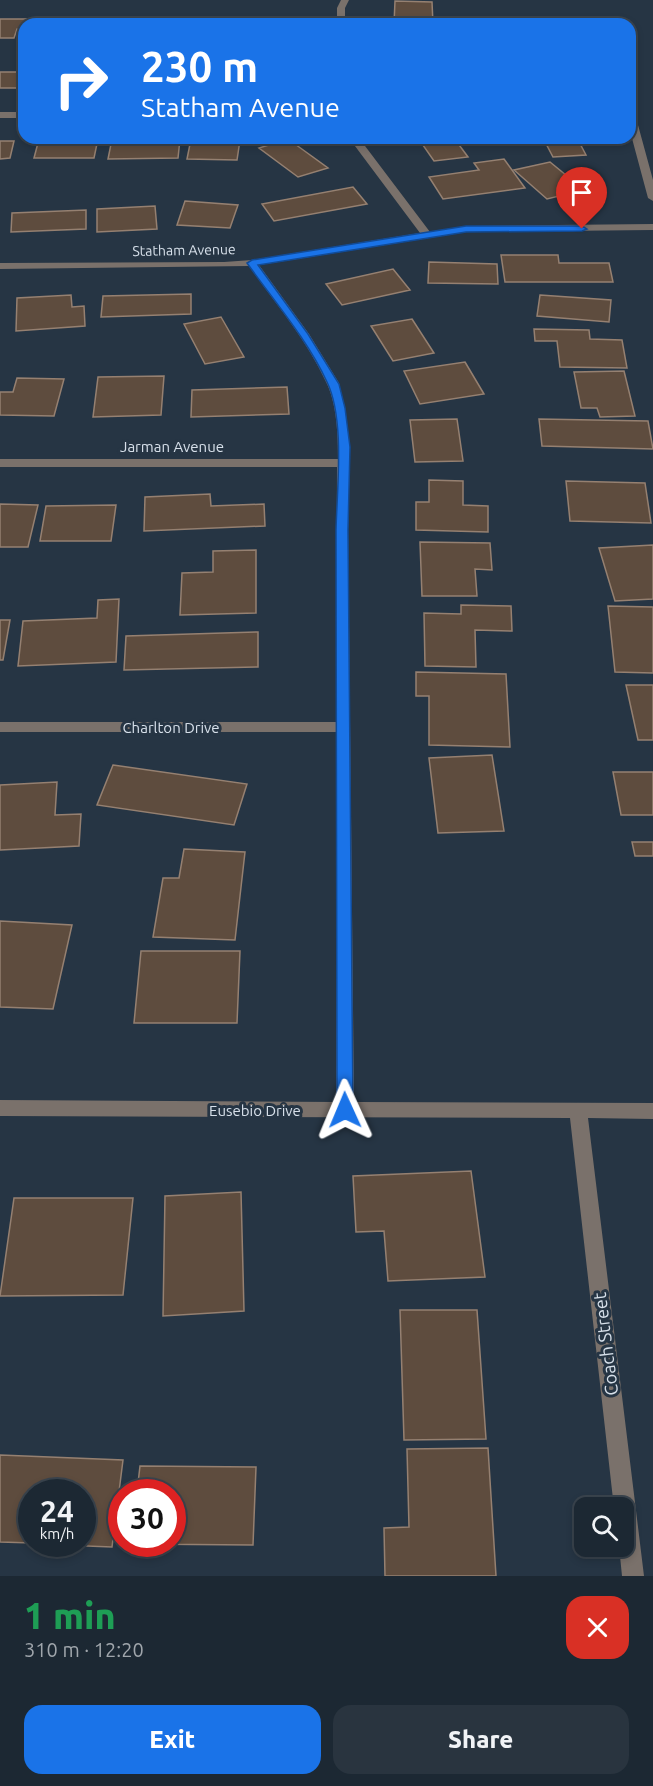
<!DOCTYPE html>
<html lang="en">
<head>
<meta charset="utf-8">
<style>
  body { margin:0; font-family:Ubuntu,sans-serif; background:#29343f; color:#f1f3f6; height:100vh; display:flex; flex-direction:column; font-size:22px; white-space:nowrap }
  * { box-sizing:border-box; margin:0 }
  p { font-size:20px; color:#a0a6ac }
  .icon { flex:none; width:33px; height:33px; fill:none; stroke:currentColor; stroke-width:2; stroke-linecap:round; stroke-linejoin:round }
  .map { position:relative; height:1576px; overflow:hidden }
  .side { display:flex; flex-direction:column; background:#1c2833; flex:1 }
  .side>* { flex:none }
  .guide { position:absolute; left:18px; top:18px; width:618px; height:126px; border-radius:18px; box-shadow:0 3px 9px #0003,0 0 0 2px #3a444e; background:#1a73e8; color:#fff; overflow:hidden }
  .controls { position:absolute; left:574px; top:1497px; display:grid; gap:12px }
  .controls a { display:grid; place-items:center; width:60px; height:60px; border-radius:12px; background:#1c2833; box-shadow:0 3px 9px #0003,0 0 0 2px #3a444e; font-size:30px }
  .speed { position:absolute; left:18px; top:1479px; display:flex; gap:12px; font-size:30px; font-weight:700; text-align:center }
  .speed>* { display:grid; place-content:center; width:78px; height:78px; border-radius:50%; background:#1c2833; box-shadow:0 3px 9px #0003,0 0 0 2px #3a444e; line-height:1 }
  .speed small { font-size:15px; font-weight:400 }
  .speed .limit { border:9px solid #d22; background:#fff; color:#111 }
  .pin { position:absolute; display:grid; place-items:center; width:51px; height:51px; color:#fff; margin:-62px -26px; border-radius:50% 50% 50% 0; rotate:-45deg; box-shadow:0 0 6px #0007 }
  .pin .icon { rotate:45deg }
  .me { position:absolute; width:66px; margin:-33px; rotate:359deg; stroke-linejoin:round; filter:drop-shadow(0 0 4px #0008) }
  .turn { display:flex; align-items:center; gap:21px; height:126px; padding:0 24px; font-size:27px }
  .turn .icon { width:78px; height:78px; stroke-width:2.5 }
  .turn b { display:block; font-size:42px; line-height:51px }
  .round { display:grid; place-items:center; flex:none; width:63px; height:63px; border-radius:18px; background:#29343f }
  .summary { display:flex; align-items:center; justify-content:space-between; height:102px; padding:0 24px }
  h1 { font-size:36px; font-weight:800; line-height:45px; color:#1e9e55 }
  .primary-button { display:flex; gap:12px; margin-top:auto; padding:12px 24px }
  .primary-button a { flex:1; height:69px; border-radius:18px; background:#1a73e8; color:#fff; font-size:24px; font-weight:800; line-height:69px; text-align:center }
  .primary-button a+a { background:#29343f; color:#f1f3f6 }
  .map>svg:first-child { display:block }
  .building { fill:#5e4c3e; stroke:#958071; stroke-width:1.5 }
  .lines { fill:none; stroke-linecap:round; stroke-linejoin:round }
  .minor { fill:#7a716b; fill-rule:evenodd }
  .route { fill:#1a73e8; stroke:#114b97; stroke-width:1.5 }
  .labels { text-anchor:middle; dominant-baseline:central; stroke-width:6; stroke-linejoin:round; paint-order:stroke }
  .far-street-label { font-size:14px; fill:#d7e0ea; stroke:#263544 }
  .street-label { font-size:15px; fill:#d7e0ea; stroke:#263544 }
  .near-street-label { font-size:18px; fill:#d7e0ea; stroke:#263544 }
</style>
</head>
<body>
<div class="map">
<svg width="653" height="1576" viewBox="0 0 653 1576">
  <rect width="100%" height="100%" fill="#263544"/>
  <path class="building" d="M395,1L432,2L433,24H394Z
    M45,18H71L70,21H102L101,24H43Z
    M0,19H30L29,24H24V30L17,29L14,38H0Z
    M113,19H141L140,24L169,23L112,24Z
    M231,19V24H182V20Z
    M253,19L304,20V24H253Z
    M0,72H24V88H0Z
    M418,138H454L468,157L434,161Z
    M543,138H577L586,155L553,157Z
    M39,139H98L94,158H34Z
    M112,139H180L178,158L108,159Z
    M191,139L240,140L237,160L187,159Z
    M288,139L328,168L298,177L259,148Z
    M0,141H14L10,158L0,159Z
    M504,159L525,188L443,199L429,177L479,170L474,163Z
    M550,162L584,190L547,199L514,170Z
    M353,187L367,204L274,221L262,204Z
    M185,201L238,205L230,228L177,225Z
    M155,206L157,229L97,232V209Z
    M86,210V229L11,232L12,213Z
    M501,255H558L559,263H609L613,282H505Z
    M429,262L497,264L498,284L428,283Z
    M393,269L410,290L342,305L326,284Z
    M191,294V314L101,317L103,296Z
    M71,295L72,307L84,306L85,326L16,331L17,298Z
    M540,295L611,300L609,322L537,316Z
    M221,317L244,357L205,364L184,324Z
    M412,319L434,353L393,361L371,326Z
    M534,329L589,330L590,339L622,340L627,368L560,367L557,341H535Z
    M465,362L484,394L420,404L404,371Z
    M624,371L635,416L600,417L597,408H581L574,372Z
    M164,376L161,415L93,417L98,377Z
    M17,378L64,379L54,416L0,415V392H13Z
    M287,387L289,414L191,417L192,390Z
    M457,419L463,461L415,462L410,420Z
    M539,419L648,421L653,449L542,446Z
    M429,480L463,481V505L488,506V532L416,530V502H429Z
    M566,481L645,483L651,523L570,521Z
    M210,494L211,506L264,504L265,526L144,531L145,497Z
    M0,504L38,505L28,547H0Z
    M116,505L111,541H40L46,506Z
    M420,542L490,543L492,570L475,569L477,596H422Z
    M653,545V599L615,601L599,548Z
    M256,550V613L180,615L182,573L213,572V551Z
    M119,599L116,662L18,666L23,621L97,618L98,600Z
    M461,605L511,606L512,631L475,630L476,667L425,666L424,613L461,614Z
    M608,606L653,607V673L615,672Z
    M0,620H10L3,660H0Z
    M258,632V667L124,670L126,636Z
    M416,672L506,674L510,747L429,745V696H416Z
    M626,685H653V740H638Z
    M492,755L504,831L438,833L429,758Z
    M113,765L247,784L234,825L97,805Z
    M613,772H653V815H621Z
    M57,782L55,815L81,814L79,846L0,850V785Z
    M632,842H653V856H635Z
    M184,849L245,852L235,940L153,937L163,878H179Z
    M0,921L72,925L53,1009L0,1007Z
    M141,951H240L237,1023H134Z
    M471,1171L485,1277L388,1281L384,1231L356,1232L353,1176Z
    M241,1192L244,1311L163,1316L165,1196Z
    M14,1198H133L123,1295L0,1296Z
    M400,1310H477L486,1439L404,1440Z
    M488,1448L496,1576H385L384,1528L409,1527L407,1449Z
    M0,1455L123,1460L112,1547L35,1544H82V1492H32V1543L0,1542Z
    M140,1466L256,1467L253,1545L133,1544H172V1492H137Z"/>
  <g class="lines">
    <path class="minor" d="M341,0H349L345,8V24H337V8Z
      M630,111L635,114L653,180V201L648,198L630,131Z
      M0,112H24V118H0Z
      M349,138H359L430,232L466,226L653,224V230L466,232L259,265L309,334L339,383L350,448L348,529L354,1102L653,1103V1119L588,1118L644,1576H622L619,1546H624V1508H614L570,1118L0,1116V1100L336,1102V732H0V722H336L337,467H0V459H338C338,436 337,403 326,382C307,340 275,303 249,266L0,269V263L224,262L252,260L420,233Z"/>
  </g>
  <path class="route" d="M466,226H582L587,229L582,231L466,232L258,265L308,334L339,384L345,408L350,447L348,530L353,1110L351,1115L345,1117L340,1115L337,1110L336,530C337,488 345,419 327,382C307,339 274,301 247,263L252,260Z"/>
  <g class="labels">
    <g class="far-street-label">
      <text transform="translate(184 250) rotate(-1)">Statham Avenue</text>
    </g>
    <g class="street-label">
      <text x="172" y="446">Jarman Avenue</text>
      <text x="171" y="727">Charlton Drive</text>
      <text x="255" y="1110">Eusebio Drive</text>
    </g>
    <g class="near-street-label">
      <text transform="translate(605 1344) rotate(-97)">Coach Street</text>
    </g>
  </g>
</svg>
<div class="controls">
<a><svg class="icon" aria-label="search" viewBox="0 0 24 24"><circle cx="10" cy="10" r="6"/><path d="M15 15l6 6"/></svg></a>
</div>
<div class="speed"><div>24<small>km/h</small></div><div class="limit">30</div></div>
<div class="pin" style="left:582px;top:229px;background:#d93025"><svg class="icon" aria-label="arrive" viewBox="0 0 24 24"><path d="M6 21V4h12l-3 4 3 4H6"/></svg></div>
<svg class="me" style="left:345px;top:1110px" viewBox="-20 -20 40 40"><path d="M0-17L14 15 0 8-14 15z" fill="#1a73e8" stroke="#fff" stroke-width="4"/></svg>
<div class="guide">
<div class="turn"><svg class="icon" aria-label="right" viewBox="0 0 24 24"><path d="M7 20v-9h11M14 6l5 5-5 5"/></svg><div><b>230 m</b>Statham Avenue</div></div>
</div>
</div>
<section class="side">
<div class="summary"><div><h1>1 min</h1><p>310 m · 12:20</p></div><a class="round" style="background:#d93025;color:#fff"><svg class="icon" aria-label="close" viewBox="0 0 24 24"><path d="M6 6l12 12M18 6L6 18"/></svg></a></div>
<div class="primary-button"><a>Exit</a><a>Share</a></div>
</section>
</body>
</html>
